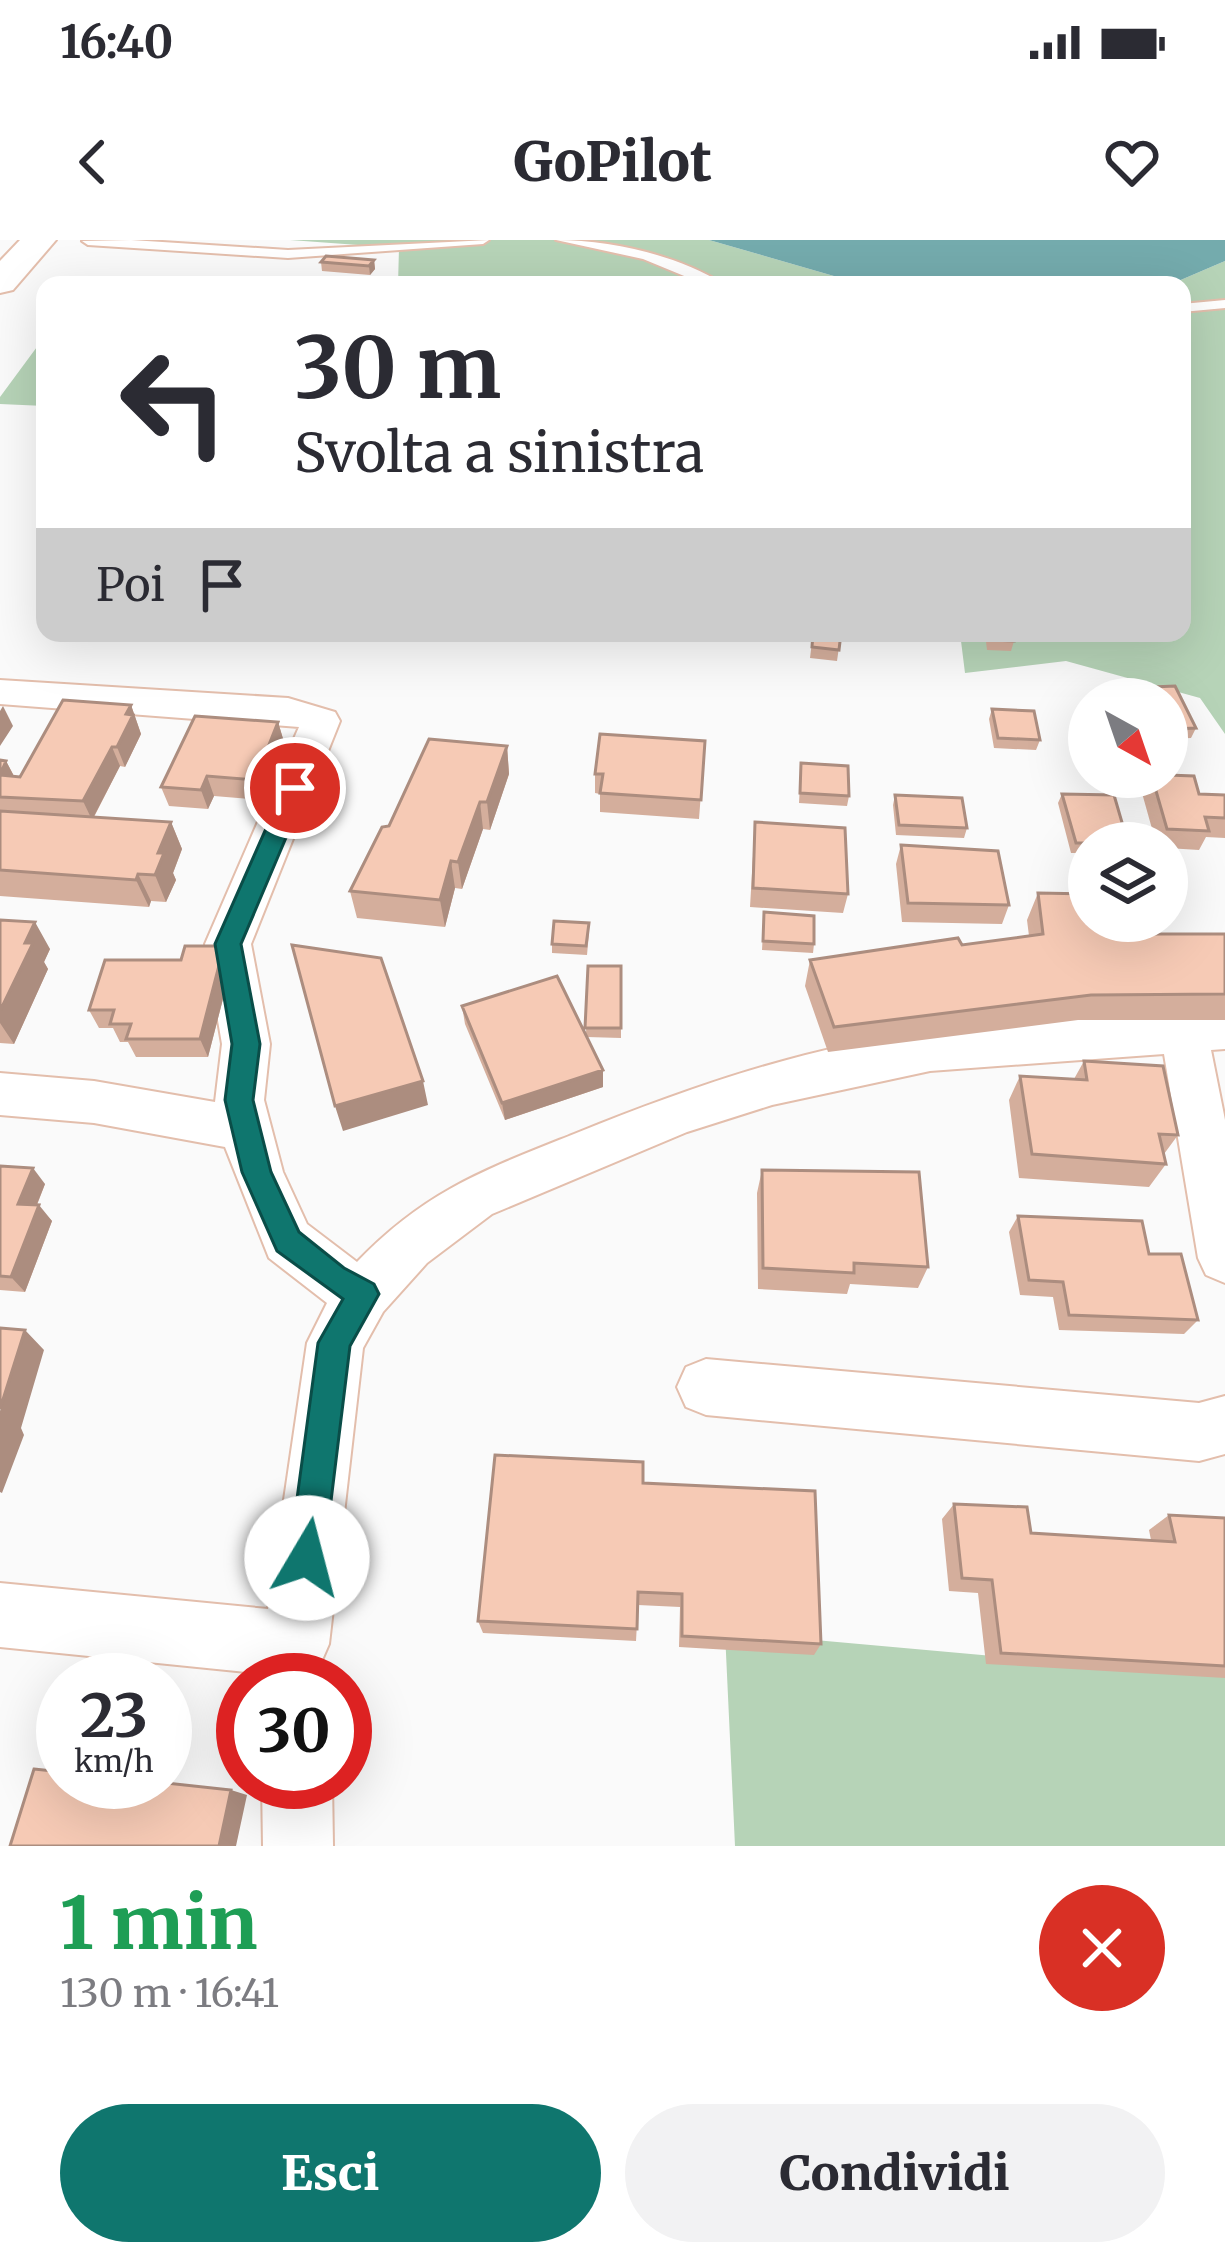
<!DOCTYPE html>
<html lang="it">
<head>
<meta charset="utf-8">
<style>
  body { margin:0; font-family:Merriweather,serif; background:#f2f2f3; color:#2b2b33; height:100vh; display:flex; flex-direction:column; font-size:45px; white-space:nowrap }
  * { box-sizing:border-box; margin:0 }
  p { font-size:39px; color:#7c7c81 }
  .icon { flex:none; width:66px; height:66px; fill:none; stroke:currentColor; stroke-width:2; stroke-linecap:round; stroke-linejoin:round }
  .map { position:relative; height:1606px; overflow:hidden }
  .side { display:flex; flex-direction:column; background:#fff; flex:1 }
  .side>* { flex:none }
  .banner { position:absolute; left:36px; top:36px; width:1155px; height:366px; border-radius:24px; box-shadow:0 12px 48px #0002; background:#fff; color:#2b2b33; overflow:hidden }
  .needle { width:78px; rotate:140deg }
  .controls { position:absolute; left:1068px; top:438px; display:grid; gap:24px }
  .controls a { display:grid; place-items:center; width:120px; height:120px; border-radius:50%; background:#fff; box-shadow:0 12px 48px #0002; font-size:60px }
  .speed { position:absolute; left:36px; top:1413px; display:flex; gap:24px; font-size:60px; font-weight:700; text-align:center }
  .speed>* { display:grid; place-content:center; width:156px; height:156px; border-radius:50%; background:#fff; box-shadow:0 12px 48px #0002; line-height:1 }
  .speed small { font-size:30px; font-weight:400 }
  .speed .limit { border:18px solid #d22; background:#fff; color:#111 }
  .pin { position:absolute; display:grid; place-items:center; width:102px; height:102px; color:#fff; margin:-51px; border:6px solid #fff; border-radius:50%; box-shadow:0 3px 12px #0007 }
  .me { position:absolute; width:132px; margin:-66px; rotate:8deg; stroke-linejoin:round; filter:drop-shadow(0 0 9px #0008) }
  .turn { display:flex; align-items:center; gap:42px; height:252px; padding:0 60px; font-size:54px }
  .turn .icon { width:156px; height:156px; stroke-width:2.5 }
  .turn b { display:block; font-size:84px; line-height:102px }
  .then { display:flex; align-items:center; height:114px; padding:0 60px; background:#0003; gap:24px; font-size:45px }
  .round { display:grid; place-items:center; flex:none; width:126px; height:126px; border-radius:63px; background:#f2f2f3 }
  .head { display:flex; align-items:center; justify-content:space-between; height:204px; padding:0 60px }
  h1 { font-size:72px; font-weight:800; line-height:90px; color:#1e9e55 }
  .action { display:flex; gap:24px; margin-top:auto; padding:24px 60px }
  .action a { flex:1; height:138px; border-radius:72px; background:#0f766e; color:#fff; font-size:48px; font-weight:800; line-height:138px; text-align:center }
  .action a+a { background:#f2f2f3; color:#2b2b33 }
  .status { display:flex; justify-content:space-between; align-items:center; height:84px; padding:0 60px; background:#fff; direction:ltr }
  .status svg { height:33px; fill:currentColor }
  header { display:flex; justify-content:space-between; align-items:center; height:156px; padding:0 60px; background:#fff; font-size:54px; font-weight:800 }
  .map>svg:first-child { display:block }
  .green { fill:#b6d3b7 }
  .water { fill:#74abad }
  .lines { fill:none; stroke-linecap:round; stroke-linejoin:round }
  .lane-casing { stroke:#e3beac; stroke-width:4 }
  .street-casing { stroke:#e3beac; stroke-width:4 }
  .secondary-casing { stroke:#e3beac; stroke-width:4 }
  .lane { fill:#fff; fill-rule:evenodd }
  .street { fill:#fff; fill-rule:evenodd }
  .secondary { fill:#fff; fill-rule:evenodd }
  .wall { fill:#d4ae9c }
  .shaded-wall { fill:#ac8d7f }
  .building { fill:#f6cab5; stroke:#ac8d7f; stroke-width:3 }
  .route { fill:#0f766e; stroke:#0a4d48; stroke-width:3 }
</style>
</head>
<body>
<div class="status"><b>16:40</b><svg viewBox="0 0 49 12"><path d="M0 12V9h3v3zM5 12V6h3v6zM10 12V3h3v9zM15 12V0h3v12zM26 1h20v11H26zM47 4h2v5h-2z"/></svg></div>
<header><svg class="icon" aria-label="back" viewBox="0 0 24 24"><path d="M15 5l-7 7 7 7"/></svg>GoPilot<svg class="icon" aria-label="heart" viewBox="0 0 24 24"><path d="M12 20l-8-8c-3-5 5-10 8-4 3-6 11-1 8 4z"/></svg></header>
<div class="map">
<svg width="1225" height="1606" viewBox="0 0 1225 1606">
  <rect width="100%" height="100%" fill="#fafafa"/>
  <path class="green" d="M290,0H709L865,45H398L399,8Z
    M1225,21V494L1200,458L1066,421L965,433L960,393H1182V45H1169Z
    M45,96V166L0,164V157Z
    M725,1392L1225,1437V1606H735Z"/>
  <path class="water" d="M709,0H1225V21L1169,45H865Z"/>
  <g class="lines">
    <g class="lane-casing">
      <path id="lane" d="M131,0L288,10L489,0L483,4L288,18L88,5L82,1Z
        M556,0C611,0 678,15 725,45H706L643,19Z
        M1225,60V68L1182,72V64Z"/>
    </g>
    <g class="street-casing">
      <path id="street" d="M0,440L288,458L335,472L340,481L251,704L270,804L264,860L283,932L307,984L357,1022C425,951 484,930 574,894C688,848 810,805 933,791C1030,780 1129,778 1225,771V809L1211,810L1225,880V1043L1206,1035L1198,1018L1164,814L930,831L772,865L687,892L492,974L427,1023L383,1072L363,1108L329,1404L319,1427L296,1437L0,1407V1343L268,1369L307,1103L327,1063L269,1018L225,907L94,883L0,875V833L94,841L215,862L222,804L205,704L299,487L0,464Z
        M706,1119L1199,1163L1225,1156V1214L1199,1221L706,1175L686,1167L677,1147L686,1127Z
        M262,1542H332L333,1606H263Z"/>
    </g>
    <g class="secondary-casing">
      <path id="secondary" d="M20,0H56L13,50L0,53V21Z"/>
    </g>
    <use href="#lane" class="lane"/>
    <use href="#street" class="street"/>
    <use href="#secondary" class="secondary"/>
  </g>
  <path class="wall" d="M374,20L375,29L370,35L322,31L321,22Z
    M813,393H841L837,421L810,418Z
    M985,393H1013L1014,401L1011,411L987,410Z
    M1175,446L1196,488L1191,498L1168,499L1167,459H1150L1149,457L1153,447Z
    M131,465L141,494L125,527L120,526L94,577L171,582L182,609L173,633L176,640L166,662L151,661L149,667L0,656V520L6,521L14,536L20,537Z
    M992,469L1040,500L1036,510L994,508L989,479Z
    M278,482L284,502L261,560L214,556L208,569L169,566L161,547Z
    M705,501L699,579L600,572V554L595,553V534Z
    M507,506L509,534L490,590L483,589L462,649L455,648L445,687L357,678L350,651L389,586Z
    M801,523L849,556L847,566L799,563Z
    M1150,537H1167L1199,554L1225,555V598L1206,597L1199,610L1167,608V603H1156L1142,553Z
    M1062,554L1089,603V613H1071L1058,563Z
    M895,555L967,588L964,598L896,595L893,565Z
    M755,582L848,654L843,673L750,667Z
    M901,605L1009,665L1002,684L902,682L896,624Z
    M1038,653L1113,694H1225V780H1078L828,812L805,746L810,720L962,705L1029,696L1027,680Z
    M764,672L814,704L813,713L762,710Z
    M0,680L50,709L44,722L48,729L14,804L0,803Z
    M589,693L587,715L552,713V704Z
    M224,706L232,724L208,817H136L128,802H120L113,788H99L89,770L181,720Z
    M588,726H621V798L587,797L603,830V847L505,880L465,784L462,766L586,794Z
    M1084,821L1178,895L1164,914L1166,924L1149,947L1019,938L1009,860L1020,836L1074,839Z
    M0,926L45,944L37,965L52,981L25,1052L0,1050Z
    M762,930L928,1027L918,1048L850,1044L847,1054L758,1049L757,953Z
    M1018,976L1149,1014L1198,1080L1184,1094L1059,1090L1053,1057L1020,1055L1009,992Z
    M643,1243L821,1404L814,1415L679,1407L680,1367L638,1365L636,1401L483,1393L478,1381Z
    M954,1264L1031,1293L1151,1300L1149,1290L1169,1275L1225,1278V1438L986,1424L978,1353L949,1351L942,1279Z"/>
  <path class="shaded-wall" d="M374,20L375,29L370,35L369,26Z
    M131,465L141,494L125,527L117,507L126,474Z
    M3,466L13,486L0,506V471Z
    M278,482L284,502L261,560L255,540Z
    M507,506L509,534L490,590L487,562Z
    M112,507L120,526L92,580L83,561Z
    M6,521L16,540L0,535Z
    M207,536L214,556L208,569L201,550Z
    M480,562L483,589L462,649L458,622Z
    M171,582L182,609L173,633L176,640L166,662L155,635L158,613Z
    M451,621L455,648L445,687L440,660Z
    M138,634L151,661L149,667L136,640Z
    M35,682L50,709L44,722L48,729L14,804L0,783V771L25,703Z
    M224,706L232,724L208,817L200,799Z
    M603,830V847L505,880L502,863Z
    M423,841L428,865L343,891L335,866Z
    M33,928L45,944L31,979L18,964Z
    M39,965L52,981L25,1052L11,1037Z
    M25,1090L44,1110L21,1188L24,1195L2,1253L0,1252V1171Z
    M231,1550L247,1555L236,1606H219Z"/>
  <path class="building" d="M326,16L374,20L369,26L321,22Z
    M317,43L353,44L316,45Z
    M813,393H841L839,410L812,407Z
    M989,393H1013L1014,401L990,400Z
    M1175,446L1196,488L1173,489L1167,476V459H1159L1153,447Z
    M63,460L131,465L126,474L133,475L117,507H112L83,561L0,557V520L6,521L0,535L20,537Z
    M992,469L1034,471L1040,500L998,498Z
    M195,476L278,482L255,540L207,536L201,550L161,547Z
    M600,494L705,501L701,560L600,553L603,534H595Z
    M429,499L507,506L487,562H480L458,622L451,621L440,660L350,651L382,587L389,586Z
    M801,523L848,526L849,556L800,553Z
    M1167,535L1194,536L1199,554L1225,555V578L1205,577L1209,591L1167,589L1152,537H1167Z
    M1062,554L1114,555L1128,603H1076Z
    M895,555L962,558L967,588L899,585Z
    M0,571L171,582L158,613H164L155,635L138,634L136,640L0,630Z
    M755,582L845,588L848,654L753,648Z
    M901,605L998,611L1009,665L908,663Z
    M1038,653L1089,654V681H1109L1113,694H1225V754L1091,755L834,787L810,720L958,698L962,705L1043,694Z
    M764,672L814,676V704L763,701Z
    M0,680L35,682L25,703H33L0,771Z
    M554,681L589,683L586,706L552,704Z
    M292,705L381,718L423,841L335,866Z
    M185,706H224L200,799H126L131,784H110L114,770H89L105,720H181Z
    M588,726H621V788H585Z
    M557,736L603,830L502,863L462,766Z
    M1084,821L1163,826L1178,895L1159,894L1166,924L1032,914L1020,836L1087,840Z
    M0,926L33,928L18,964L39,965L11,1037L0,1036Z
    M762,930L919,932L928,1027L854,1023V1033L763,1028Z
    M1018,976L1142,981L1149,1014H1181L1198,1080L1069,1075L1063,1042L1029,1040Z
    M0,1088L25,1090L0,1169Z
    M495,1215L643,1222V1243L815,1251L821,1404L682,1396V1354L638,1352L637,1389L478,1381Z
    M954,1264L1027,1267L1031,1293L1175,1302L1169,1275L1225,1278V1426L1001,1413L992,1340L962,1338Z
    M34,1529L63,1532V1542H157L231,1550L219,1606H10Z"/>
  <path class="route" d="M295,540L307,548L241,704L260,804L253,860L271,932L299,992L344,1028L374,1044L379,1054L350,1106L324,1318L319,1331L307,1336L294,1331L289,1318L318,1103L343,1059L277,1011L242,932L225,860L232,804L215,704L284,548Z"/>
</svg>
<div class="controls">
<a><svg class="needle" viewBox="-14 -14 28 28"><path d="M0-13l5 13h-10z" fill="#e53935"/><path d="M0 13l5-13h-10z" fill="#7c7c81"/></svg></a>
<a><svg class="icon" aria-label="layers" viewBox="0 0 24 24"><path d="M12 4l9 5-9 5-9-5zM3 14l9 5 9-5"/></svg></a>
</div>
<div class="speed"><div>23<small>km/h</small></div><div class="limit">30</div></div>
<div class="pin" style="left:295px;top:548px;background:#d93025"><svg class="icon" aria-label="arrive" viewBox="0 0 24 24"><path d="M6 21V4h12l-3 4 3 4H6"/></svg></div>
<svg class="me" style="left:307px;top:1318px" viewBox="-20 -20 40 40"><circle r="19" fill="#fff"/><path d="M0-13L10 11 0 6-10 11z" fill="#0f766e"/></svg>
<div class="banner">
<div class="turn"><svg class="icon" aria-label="left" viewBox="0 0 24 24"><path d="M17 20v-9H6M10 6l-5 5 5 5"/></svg><div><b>30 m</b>Svolta a sinistra</div></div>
<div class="then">Poi<svg class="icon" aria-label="arrive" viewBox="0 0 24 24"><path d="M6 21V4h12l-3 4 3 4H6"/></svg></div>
</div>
</div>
<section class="side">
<div class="head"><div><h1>1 min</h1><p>130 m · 16:41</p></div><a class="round" style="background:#d93025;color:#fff"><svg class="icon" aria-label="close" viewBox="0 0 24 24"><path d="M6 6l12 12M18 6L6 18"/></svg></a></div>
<div class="action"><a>Esci</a><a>Condividi</a></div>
</section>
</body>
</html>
